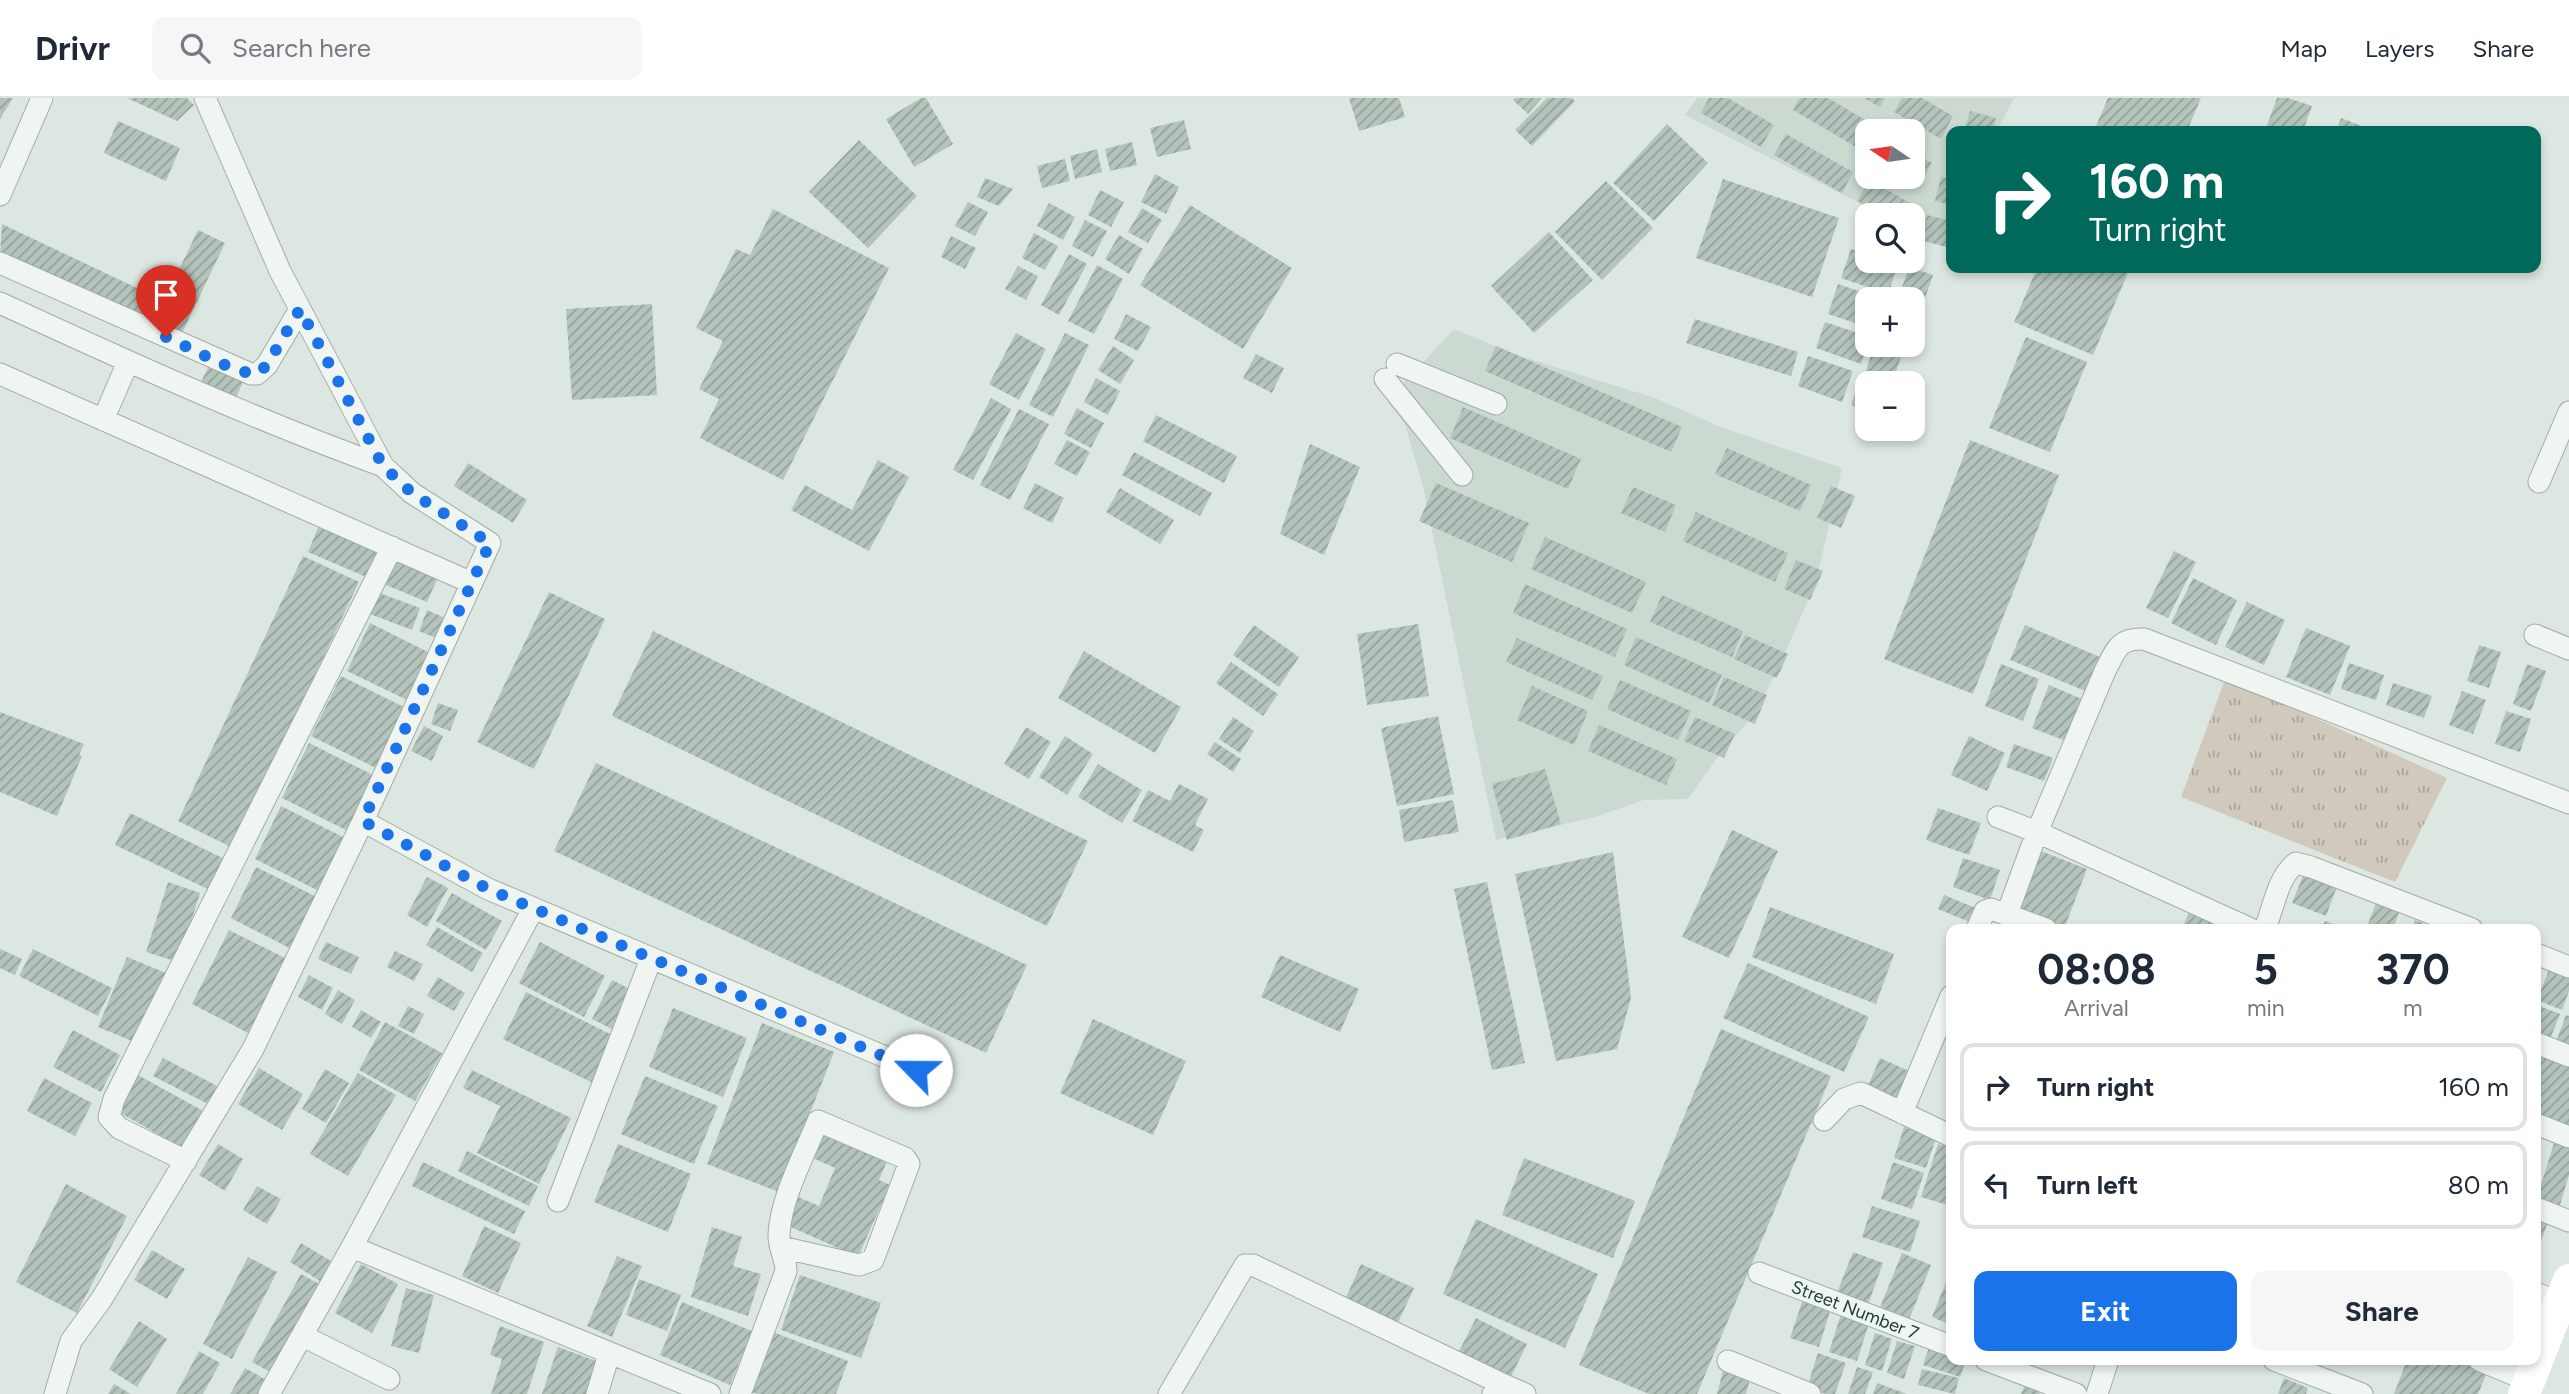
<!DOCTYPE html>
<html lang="en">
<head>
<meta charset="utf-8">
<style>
  body { margin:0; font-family:Figtree,sans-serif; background:#f6f6f7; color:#1f2937; height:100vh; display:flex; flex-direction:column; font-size:26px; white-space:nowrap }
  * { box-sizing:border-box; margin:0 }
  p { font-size:23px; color:#747a83 }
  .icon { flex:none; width:38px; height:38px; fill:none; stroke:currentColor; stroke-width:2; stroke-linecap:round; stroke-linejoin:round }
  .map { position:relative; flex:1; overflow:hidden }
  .sheet { position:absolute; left:1946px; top:826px; width:595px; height:441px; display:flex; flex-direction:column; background:#fff; border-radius:14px; box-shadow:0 4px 10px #0003 }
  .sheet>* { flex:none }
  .top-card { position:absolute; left:1946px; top:28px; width:595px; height:147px; border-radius:14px; box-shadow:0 4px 10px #0003; background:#00695c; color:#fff; overflow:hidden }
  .needle { width:46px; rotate:283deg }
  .buttons { position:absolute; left:1855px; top:21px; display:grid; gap:14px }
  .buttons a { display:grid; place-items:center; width:70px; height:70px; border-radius:14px; background:#fff; box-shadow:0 4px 10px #0003; font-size:35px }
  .pin { position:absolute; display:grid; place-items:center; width:60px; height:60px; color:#fff; margin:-72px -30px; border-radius:50% 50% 50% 0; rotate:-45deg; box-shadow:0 0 7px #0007 }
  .pin .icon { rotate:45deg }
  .me { position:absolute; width:77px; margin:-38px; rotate:293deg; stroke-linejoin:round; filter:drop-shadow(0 0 5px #0008) }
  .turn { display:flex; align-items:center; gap:24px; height:147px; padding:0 28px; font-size:32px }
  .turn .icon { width:91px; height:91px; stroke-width:2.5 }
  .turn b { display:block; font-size:49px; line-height:60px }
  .eta { display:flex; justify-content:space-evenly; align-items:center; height:119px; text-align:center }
  .eta b { font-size:42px; font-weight:700; line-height:49px }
  .action { display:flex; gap:14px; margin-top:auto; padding:14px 28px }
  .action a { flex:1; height:80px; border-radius:14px; background:#1a73e8; color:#fff; font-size:28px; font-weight:700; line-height:80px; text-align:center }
  .action a+a { background:#f6f6f7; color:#1f2937 }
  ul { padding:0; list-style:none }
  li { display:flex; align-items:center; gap:21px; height:88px; margin:0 14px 10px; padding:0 14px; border:4px solid #e0e1e3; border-radius:14px }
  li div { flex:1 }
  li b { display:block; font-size:26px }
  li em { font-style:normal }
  header { display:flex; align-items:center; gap:42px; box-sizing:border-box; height:98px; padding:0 35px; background:#fff; border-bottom:2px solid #e0e1e3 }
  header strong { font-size:33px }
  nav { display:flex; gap:38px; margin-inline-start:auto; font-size:24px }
  .search { width:490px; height:63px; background:#f6f6f7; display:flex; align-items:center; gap:18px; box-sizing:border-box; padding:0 24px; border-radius:14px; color:#747a83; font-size:26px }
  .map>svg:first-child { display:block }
  .built { fill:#cbd9d1; fill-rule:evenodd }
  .grass { fill:url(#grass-tufts) }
  .building { fill:url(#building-hatch) }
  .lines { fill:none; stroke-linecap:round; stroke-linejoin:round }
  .minor-casing { stroke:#9faea5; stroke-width:23 }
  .minor { stroke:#f0f5f2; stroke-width:21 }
  .secondary { stroke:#fff; stroke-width:32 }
  .route { stroke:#1a73e8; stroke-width:12; stroke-dasharray:0 21.6 }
  .labels { text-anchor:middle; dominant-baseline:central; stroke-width:5; stroke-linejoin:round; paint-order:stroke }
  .street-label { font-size:18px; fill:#263e31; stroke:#ecf5f0 }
</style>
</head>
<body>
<header>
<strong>Drivr</strong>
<div class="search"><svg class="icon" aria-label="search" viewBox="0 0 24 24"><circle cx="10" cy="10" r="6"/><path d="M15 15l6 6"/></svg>Search here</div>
<nav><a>Map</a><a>Layers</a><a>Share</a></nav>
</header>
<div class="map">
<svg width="2569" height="1296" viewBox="0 0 2569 1296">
  <defs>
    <pattern id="grass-tufts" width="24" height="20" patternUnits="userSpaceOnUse" patternTransform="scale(1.75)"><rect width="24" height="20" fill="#d1c9be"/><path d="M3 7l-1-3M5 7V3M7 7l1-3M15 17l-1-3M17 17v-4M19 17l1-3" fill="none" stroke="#a9a59b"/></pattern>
    <pattern id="building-hatch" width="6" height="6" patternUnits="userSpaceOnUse" patternTransform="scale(1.75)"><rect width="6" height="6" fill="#b4c4bb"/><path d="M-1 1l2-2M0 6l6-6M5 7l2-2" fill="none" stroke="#92a199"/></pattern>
  </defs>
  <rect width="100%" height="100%" fill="#dde7e1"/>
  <path class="built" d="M1697,0H2014L1997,33H1951V134L1946,149L1913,132V117H1883L1685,17ZM1867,33H1913V79H1867Z
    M1454,231L1520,258L1655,300L1723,330L1842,370L1816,484L1781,564L1754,617L1722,653L1688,701L1644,702L1595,719L1496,742L1423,389L1405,326L1387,303Z"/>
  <path class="grass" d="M2226,579L2447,680L2395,784L2181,699Z"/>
  <path class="building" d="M0,0H13L0,21Z
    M127,0H187L194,7L177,23Z
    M921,0H926L953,46L914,69L886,21Z
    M1349,0H1399L1405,19L1359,33Z
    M1514,0H1542L1528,16L1513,2Z
    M1547,0H1572L1575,3L1532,48L1515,32Z
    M1709,0H1728L1774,27L1761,49L1701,15Z
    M1799,0H1828L1872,26L1858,50L1793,12Z
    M1864,0H1885L1880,9Z
    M1902,0H1922L1953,18L1941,41L1894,14Z
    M2108,0H2201L2187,33H2094Z
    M2277,0H2288L2312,8L2303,33H2265Z
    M1970,13L1996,20L1993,33H1964Z
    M2341,20L2375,33H2336Z
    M1184,22L1191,51L1157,59L1150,30Z
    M118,23L180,50L166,83L104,55Z
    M1667,26L1708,65L1654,123L1613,85Z
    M1786,36L1853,74L1842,95L1774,57Z
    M859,42L917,98L868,150L809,94Z
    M1132,44L1137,67L1110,73L1105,51Z
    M1097,51L1102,74L1075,81L1070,58Z
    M1913,54L1932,65L1921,84L1913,80Z
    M1065,61L1070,83L1042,90L1037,68Z
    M1155,76L1179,89L1166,116L1141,104Z
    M1941,79L1951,81V107L1935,103Z
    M985,80L1013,91L999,108L977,99Z
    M1723,81L1839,120L1812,199L1696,160Z
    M1869,82L1914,107L1908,117H1882L1857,103Z
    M1606,83L1653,130L1602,182L1555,134Z
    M1100,92L1124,104L1111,129L1088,117Z
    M968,104L988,114L975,138L955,128Z
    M1049,105L1075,119L1063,142L1037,128Z
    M1190,107L1292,170L1243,251L1140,187Z
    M1142,110L1162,122L1148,145L1128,134Z
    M773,111L889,170L783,382L700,340L719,301L699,291L723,243L696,230L736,151L750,157Z
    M1927,117L1951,123L1946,149L1920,142Z
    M1085,122L1107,133L1093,159L1072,148Z
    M2,126L158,200L145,225L0,157Z
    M198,132L225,145L182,235L155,222Z
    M1549,134L1593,182L1534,235L1491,188Z
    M1034,135L1058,148L1045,172L1022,160Z
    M1119,137L1143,151L1129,176L1105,161Z
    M951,138L976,150L965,171L941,159Z
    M1851,151L1867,156V163H1886L1898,167L1888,196L1841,180Z
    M1069,156L1087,166L1059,217L1041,207Z
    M1097,167L1123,181L1094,236L1068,223Z
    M1018,168L1038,178L1026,202L1005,191Z
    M1909,169L1933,177L1922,209L1913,205V201H1898Z
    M2037,170H2130L2093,257L2014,224Z
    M1838,186L1882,201H1867V229L1828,216Z
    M652,206L657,297L572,302L566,211Z
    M1126,216L1151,229L1138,253L1114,241Z
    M1695,221L1798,254L1791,278L1686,245Z
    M1825,224L1867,238L1868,247L1861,266L1816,250Z
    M1016,235L1046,251L1019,302L989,286Z
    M1065,235L1089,247L1053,319L1029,307Z
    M2026,239L2087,264L2050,354L1989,330Z
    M1874,247H1892L1904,251L1893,282L1866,273Z
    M1113,248L1134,262L1120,286L1098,272Z
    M1496,248L1682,329L1671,354L1485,273Z
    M1256,256L1284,270L1272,295L1243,280Z
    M1808,258L1853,273L1842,304L1798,288Z
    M211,264L245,279L235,302L200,286Z
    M1862,278L1883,285H1867V313L1851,307Z
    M1096,280L1120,293L1108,317L1084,304Z
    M991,300L1011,311L973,382L953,372Z
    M1463,309L1581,361L1568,391L1450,340Z
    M1077,310L1104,325L1091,350L1064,336Z
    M1019,311L1049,326L1010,402L980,387Z
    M1156,317L1237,358L1224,385L1143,343Z
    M1067,342L1090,354L1077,378L1054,366Z
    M1970,342L2059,377L1973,596L1884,561Z
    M1310,346L1360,369L1324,457L1280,436Z
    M1727,350L1811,387L1800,413L1715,376Z
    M1134,354L1212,395L1200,418L1122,377Z
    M878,362L909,379L869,453L791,412L805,387L852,412Z
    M468,365L527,402L513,425L454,388Z
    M1035,385L1064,400L1052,425L1023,410Z
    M1436,385L1529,425L1512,464L1419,423Z
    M1831,388L1855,398L1841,430L1817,420Z
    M1633,389L1676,407L1665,434L1621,415Z
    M1120,390L1174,422L1160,446L1106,414Z
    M1696,414L1788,455L1775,484L1683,443Z
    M320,425L384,452L371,481L308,454Z
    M1545,439L1646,484L1632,515L1531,471Z
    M2174,453L2196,464L2168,520L2146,510Z
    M303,458L359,484L233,750L178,723Z
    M397,459L439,477L427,504L386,487Z
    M1796,462L1823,473L1810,502L1784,491Z
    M2193,480L2237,502L2216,547L2171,525Z
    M1525,486L1627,531L1615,559L1513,515Z
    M377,494L420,510L412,532L370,516Z
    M549,494L605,521L534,671L477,644Z
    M1662,497L1743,533L1732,559L1650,524Z
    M2247,504L2285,522L2264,567L2225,549Z
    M427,512L445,520L436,540L419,533Z
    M370,525L434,557L411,604L347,573Z
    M1418,526L1429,598L1367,607L1357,536Z
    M1254,527L1299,559L1279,589L1233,557Z
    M2025,527L2102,560L2088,594L2010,562Z
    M2306,530L2350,548L2330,597L2286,579Z
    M653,533L1088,743L1047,828L612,618Z
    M1745,537L1788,556L1777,580L1734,561Z
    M1636,539L1722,577L1709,605L1624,567Z
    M1517,540L1603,578L1592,602L1506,564Z
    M2479,547L2501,554L2489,590L2467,583Z
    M1084,553L1181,609L1155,655L1058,600Z
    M1231,564L1278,596L1263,618L1216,585Z
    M2349,565L2384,577L2376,602L2341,591Z
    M2001,566L2039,581L2023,623L1985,608Z
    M2527,566L2546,573L2531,613L2513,606Z
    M341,578L410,612L380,672L311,638Z
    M1724,579L1767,597L1755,626L1712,607Z
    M1620,582L1691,613L1678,642L1607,611Z
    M2393,585L2432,598L2424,620L2386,607Z
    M2049,587L2084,602L2066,643L2032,630Z
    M1532,588L1588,613L1574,647L1517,622Z
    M2462,593L2486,602L2473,636L2449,627Z
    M438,605L458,612L450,633L431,626Z
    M2506,613L2531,621L2520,654L2495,646Z
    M0,614L84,646L79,657L82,658L57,718L0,694Z
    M1438,618L1454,696L1397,708L1381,630Z
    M1233,619L1254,633L1240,655L1219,641Z
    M1695,619L1735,636L1724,660L1684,643Z
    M1599,627L1677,661L1666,687L1588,653Z
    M424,628L443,638L432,663L411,653Z
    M1026,629L1051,644L1029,681L1004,666Z
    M1065,638L1093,656L1067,697L1039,679Z
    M1969,638L2005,655L1987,693L1951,677Z
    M1215,644L1241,661L1233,674L1207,656Z
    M309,645L379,680L352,735L282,700Z
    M2014,646L2053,660L2044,683L2006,669Z
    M596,665L1027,867L986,955L554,753Z
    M1098,666L1142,692L1122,725L1078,699Z
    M1545,671L1561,726L1507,742L1492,686Z
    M1179,686L1208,701L1195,727L1204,732L1193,754L1132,723L1148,692L1170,703Z
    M1453,702L1459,734L1404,744L1399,712Z
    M281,708L349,742L323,795L255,761Z
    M1938,710L1981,725L1969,757L1926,742Z
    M130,715L231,764L216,795L115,747Z
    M1732,732L1778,753L1729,860L1682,839Z
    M2041,753L2087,771L2064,831L2017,812Z
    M1613,754L1631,900L1617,951L1556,963L1515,776Z
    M1963,760L2000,772L1990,802L1953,789Z
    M256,769L323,802L297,854L231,820Z
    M2305,773L2338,786L2326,818L2292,805Z
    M427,779L448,790L427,829L407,817Z
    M168,784L200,795L178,864L146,854Z
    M1487,784L1525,965L1492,972L1454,791Z
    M452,795L502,823L486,852L436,823Z
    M1944,797L1978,811L1972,825L1938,811Z
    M2377,803L2400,812L2393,831H2366Z
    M1770,809L1894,856L1876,906L1752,859Z
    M2191,809L2247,831H2182Z
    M2415,822L2437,831H2411Z
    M2325,823L2346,831H2321Z
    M437,829L483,855L472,874L426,847Z
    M229,832L291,863L254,938L192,906Z
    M326,844L359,859L351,876L318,861Z
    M540,844L605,878L584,919L519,885Z
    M0,851L22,861L15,877L0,870Z
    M33,851L112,890L98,918L19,878Z
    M395,853L423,866L414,883L387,869Z
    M1280,857L1359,891L1340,934L1261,899Z
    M127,859L166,875L137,945L98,929Z
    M1748,865L1869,919L1844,974L1723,920Z
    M2550,869L2569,877V893L2562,912L2537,902Z
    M309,877L333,890L322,912L298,899Z
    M438,879L465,895L454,913L427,898Z
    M612,882L632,892L612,931L592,921Z
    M338,892L355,902L342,926L325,916Z
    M526,894L618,940L595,986L503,941Z
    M2537,907L2560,916L2549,944L2536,939Z
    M408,908L424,916L414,936L398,928Z
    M673,910L747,940L723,999L649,969Z
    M361,912L381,924L371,940L352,929Z
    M2566,917L2569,918V949L2556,944Z
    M1093,921L1186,963L1153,1037L1060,995Z
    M385,924L442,955L415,1003L359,972Z
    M762,925L834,954L779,1094L707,1066Z
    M1721,931L1831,978L1697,1296H1649L1579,1267Z
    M73,932L120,957L101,994L53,969Z
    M2536,951L2569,964V1036L2536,1023Z
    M163,960L223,991L214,1009L153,978Z
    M1880,960L1911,974L1898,1004L1867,990Z
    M259,970L303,996L282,1032L238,1006Z
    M325,971L349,985L326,1025L302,1011Z
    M472,972L571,1020L539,1086L477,1055L500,1008L463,990Z
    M358,975L396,997L348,1078L310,1056Z
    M138,977L205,1014L184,1051L117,1013Z
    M645,978L718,1008L694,1066L621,1036Z
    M44,980L92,1005L75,1038L27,1013Z
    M1904,1029L1936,1040L1926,1070L1894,1060Z
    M824,1036L887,1063L879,1082L890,1087L858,1159L784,1126L796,1098L819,1108L835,1070L813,1060Z
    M2554,1045L2569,1050V1077L2560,1107L2537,1100Z
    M218,1046L243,1061L225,1093L199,1077Z
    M618,1046L691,1076L668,1134L594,1104Z
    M1938,1046L1951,1050V1108L1921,1099Z
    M467,1053L538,1088L529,1108L458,1073Z
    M1524,1060L1635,1103L1613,1160L1502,1117Z
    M423,1064L525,1113L514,1136L412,1088Z
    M1893,1064L1924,1075L1912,1111L1881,1101Z
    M66,1086L127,1118L77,1215L16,1184Z
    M257,1088L281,1101L267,1126L243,1112Z
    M1872,1108L1920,1123L1910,1154L1862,1139Z
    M2536,1116L2549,1121L2536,1156Z
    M1476,1121L1598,1176L1565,1250L1443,1196Z
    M484,1128L521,1145L498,1195L462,1178Z
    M712,1129L742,1139L733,1168L761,1176L748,1218L691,1199Z
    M301,1145L331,1163L320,1183L290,1164Z
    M152,1152L185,1171L167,1201L134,1182Z
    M1853,1154L1883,1165L1866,1212L1835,1200Z
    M1902,1155L1931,1167L1906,1229L1877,1217Z
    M617,1158L642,1168L612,1239L587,1228Z
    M248,1159L277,1174L232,1261L203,1246Z
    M361,1166L398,1186L372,1235L335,1215Z
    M1361,1166L1414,1190L1397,1227L1344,1204Z
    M1951,1172V1227L1932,1219Z
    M301,1176L319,1186L270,1274L252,1264Z
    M800,1177L881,1205L861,1260L781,1232Z
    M639,1181L681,1197L667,1233L626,1217Z
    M406,1190L434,1197L419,1255L391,1248Z
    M1804,1198L1832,1207L1819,1249L1790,1240Z
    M682,1204L752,1233L730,1287L660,1257Z
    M1842,1213L1870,1222L1857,1263L1829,1254Z
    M1476,1220L1527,1246L1507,1287L1455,1261Z
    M139,1223L167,1241L137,1289L109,1271Z
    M500,1228L544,1244L527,1296H491L502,1261L490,1257Z
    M773,1234L848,1263L836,1296H757L751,1294Z
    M1875,1235L1892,1241L1882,1273L1865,1267Z
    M1897,1243L1915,1248L1904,1281L1887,1275Z
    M1930,1246L1951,1253V1262H1966L1960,1279L1923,1267Z
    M558,1249L599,1264L588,1296H542Z
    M199,1253L220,1265L203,1296H176Z
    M1818,1255L1846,1265L1835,1296H1826L1807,1289Z
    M2407,1262H2462L2488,1272L2478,1296H2394Z
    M1724,1269L1751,1277L1746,1296H1717Z
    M1857,1269L1873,1274L1865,1296H1848Z
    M245,1270L268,1283L261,1296H230Z
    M1922,1271L1959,1280L1955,1296L1918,1287Z
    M2284,1280L2308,1290L2306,1296H2278Z
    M2027,1282L2042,1289L2039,1296H2021Z
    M1877,1285L1907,1296H1873Z
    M114,1286L131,1296H108Z"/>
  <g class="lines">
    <g class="minor-casing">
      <path id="minor" d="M205,0L280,173L383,368L412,395L490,445L363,723L488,791L916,972
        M0,97L42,0
        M0,165L251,276H257L267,267L300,211
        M0,205C126,263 253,321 383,368
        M1397,266L1496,306
        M0,276L472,485
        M1385,281L1462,377
        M103,322L128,264
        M2539,384L2569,314
        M2535,537L2569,551
        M1998,719L2037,734L2007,816
        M1977,831L1985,813L1991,811L2046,831
        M2251,831L2037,734L2105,573C2116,552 2118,540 2144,541L2569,705
        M2265,831C2273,811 2278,778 2296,765L2311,769L2472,831
        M2536,856L2569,869
        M2536,945L2569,958
        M1902,1015L1951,898
        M1824,1022L1844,1001L1861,995L1951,1038
        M2536,1026L2569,1039
        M186,1063L119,1030L109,1019L114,1001L392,449
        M558,1103L651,861
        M2536,1110L2569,1123
        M352,1149L710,1296
        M1759,1175L1951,1248
        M2536,1195L2560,1205
        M303,1238L389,1281
        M1986,1262L2076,1296
        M2274,1262L2362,1296
        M2479,1262L2529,1283
        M1728,1263L1810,1296
        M1498,1284L1525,1296
        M55,1296L71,1243L101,1202L253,951L363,723
        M269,1296L352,1149L533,811
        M597,1296L609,1256
        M740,1296L786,1173C786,1160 778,1149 779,1136C781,1100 804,1057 818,1023L905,1060L909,1066L873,1162L859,1167L781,1149
        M1169,1296L1245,1167H1253L1498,1284L1493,1296
        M2097,1296L2108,1262"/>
    </g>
    <use href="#minor" class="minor"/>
    <path class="secondary" d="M2524,1296L2569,1182"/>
  </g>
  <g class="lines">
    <path class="route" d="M166,239C187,248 236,276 257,276L267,267L300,211L383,368L412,395L490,445L363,723L488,791L916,972"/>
  </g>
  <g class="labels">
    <g class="street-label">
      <text transform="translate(1855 1212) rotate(21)">Street Number 7</text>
    </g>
  </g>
</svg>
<div class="buttons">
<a><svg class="needle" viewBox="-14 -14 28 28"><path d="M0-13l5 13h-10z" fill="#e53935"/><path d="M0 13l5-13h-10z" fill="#747a83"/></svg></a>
<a><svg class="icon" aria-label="search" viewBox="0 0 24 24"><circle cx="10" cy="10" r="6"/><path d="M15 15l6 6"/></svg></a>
<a>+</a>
<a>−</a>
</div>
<div class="pin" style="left:166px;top:239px;background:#d93025"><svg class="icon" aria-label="arrive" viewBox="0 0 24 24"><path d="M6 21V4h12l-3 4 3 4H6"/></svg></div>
<svg class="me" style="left:916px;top:972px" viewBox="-20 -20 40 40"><circle r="19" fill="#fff"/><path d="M0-13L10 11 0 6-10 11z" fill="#1a73e8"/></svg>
<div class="top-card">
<div class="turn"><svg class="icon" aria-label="right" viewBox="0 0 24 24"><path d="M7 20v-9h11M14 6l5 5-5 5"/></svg><div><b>160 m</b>Turn right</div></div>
</div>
<section class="sheet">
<div class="eta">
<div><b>08:08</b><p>Arrival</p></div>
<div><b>5</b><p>min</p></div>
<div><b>370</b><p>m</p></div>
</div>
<ul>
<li><svg class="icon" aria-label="right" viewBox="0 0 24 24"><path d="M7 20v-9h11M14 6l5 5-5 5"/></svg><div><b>Turn right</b></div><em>160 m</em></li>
<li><svg class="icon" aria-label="left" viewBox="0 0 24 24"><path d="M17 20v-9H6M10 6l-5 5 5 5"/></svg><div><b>Turn left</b></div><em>80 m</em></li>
</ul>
<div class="action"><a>Exit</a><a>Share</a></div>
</section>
</div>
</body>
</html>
